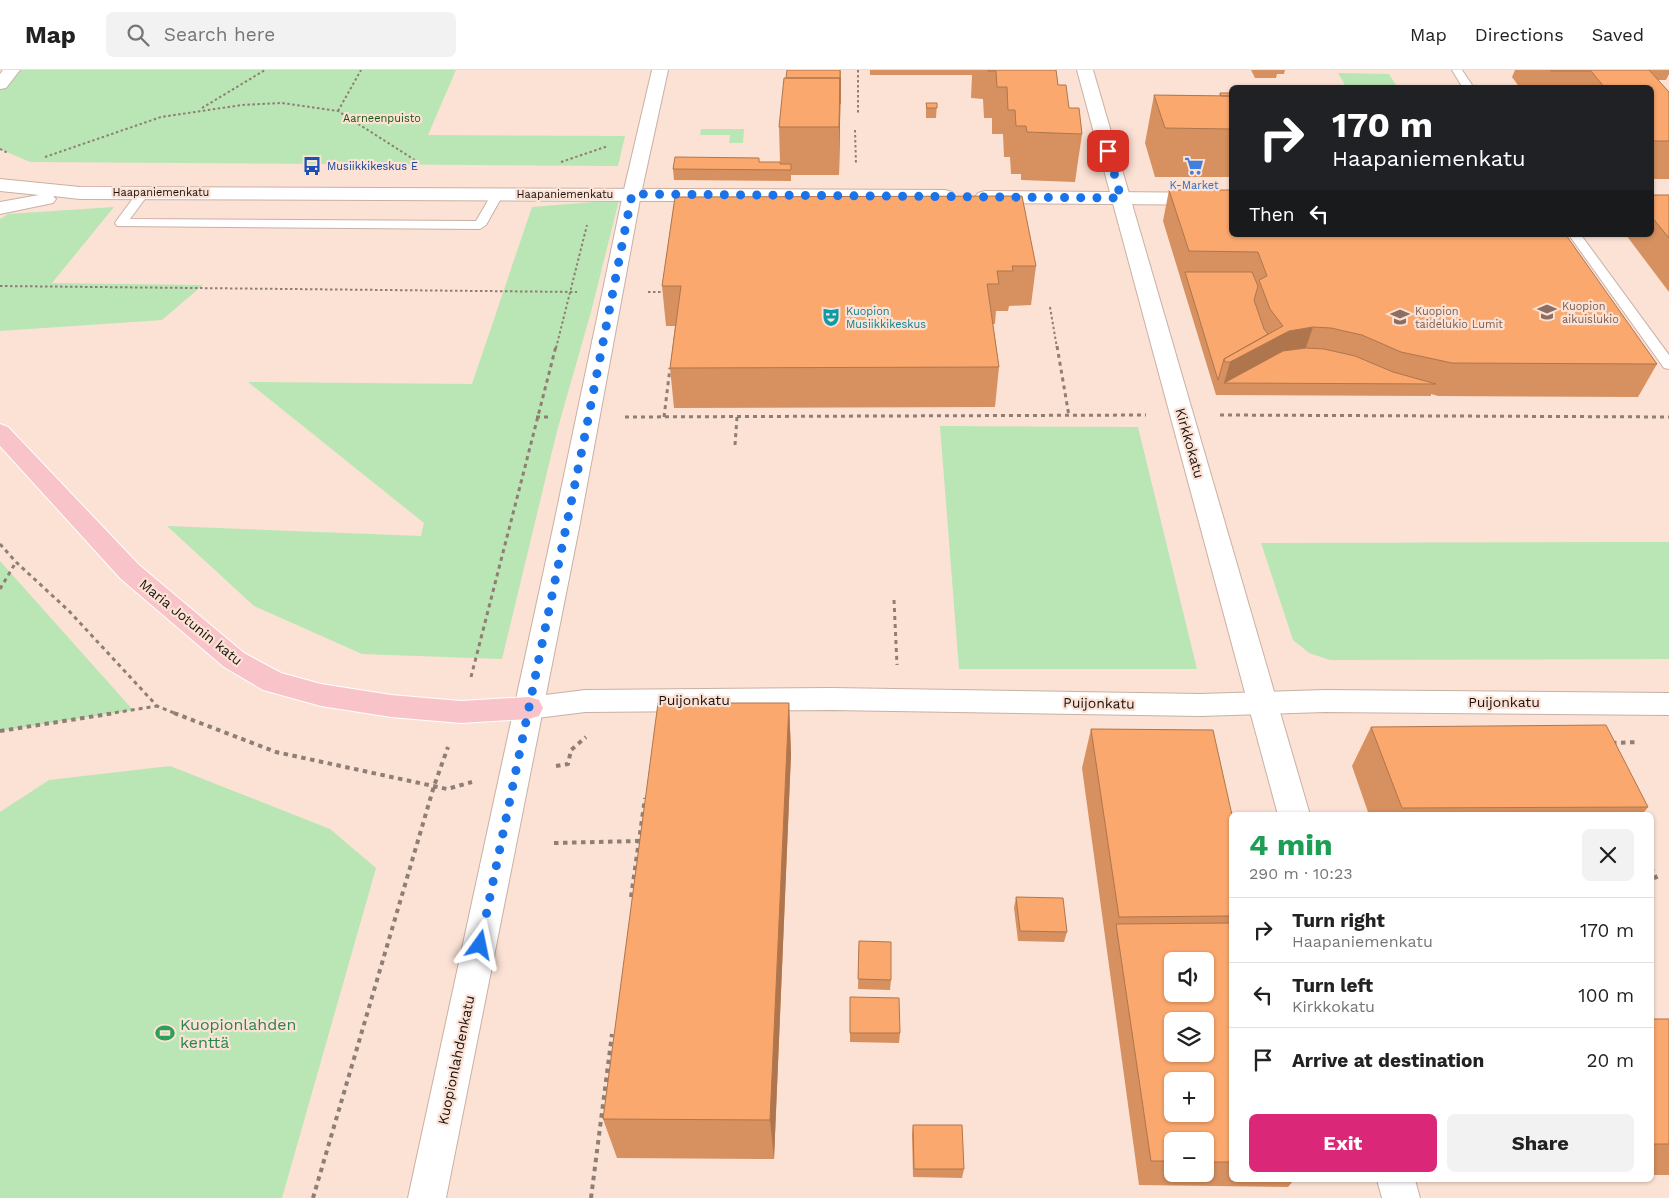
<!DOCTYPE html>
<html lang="en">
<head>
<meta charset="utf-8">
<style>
  body { margin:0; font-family:"Work Sans",sans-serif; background:#f2f2f2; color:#222; height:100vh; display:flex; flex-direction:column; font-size:19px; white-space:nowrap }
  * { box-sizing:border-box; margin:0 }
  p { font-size:16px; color:#767676 }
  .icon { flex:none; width:28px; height:28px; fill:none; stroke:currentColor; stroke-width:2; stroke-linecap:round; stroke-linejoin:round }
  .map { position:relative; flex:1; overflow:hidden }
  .panel { position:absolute; left:1229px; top:742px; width:425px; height:370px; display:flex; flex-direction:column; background:#fff; border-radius:8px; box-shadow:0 1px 4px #0004 }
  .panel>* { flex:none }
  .guide { position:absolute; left:1229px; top:15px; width:425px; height:152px; border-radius:8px; box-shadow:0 1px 4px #0004; background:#202124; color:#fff; overflow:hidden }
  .tools { position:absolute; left:1164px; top:882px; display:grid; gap:10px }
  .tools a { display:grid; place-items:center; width:50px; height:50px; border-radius:8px; background:#fff; box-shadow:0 1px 4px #0004; font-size:25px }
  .pin { position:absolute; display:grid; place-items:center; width:42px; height:42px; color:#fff; margin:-21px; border-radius:10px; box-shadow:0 2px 8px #0006 }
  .me { position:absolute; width:55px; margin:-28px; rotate:12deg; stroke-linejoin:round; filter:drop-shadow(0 0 4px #0008) }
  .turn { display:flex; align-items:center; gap:18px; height:105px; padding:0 20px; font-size:22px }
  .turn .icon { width:65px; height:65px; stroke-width:2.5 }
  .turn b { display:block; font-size:35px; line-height:42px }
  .then { display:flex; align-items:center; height:48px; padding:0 20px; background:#0003; gap:10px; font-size:19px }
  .round { display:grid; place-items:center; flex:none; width:52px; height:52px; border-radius:8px; background:#f2f2f2 }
  .head { display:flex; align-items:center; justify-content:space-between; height:85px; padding:0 20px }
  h1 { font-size:30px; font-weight:700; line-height:38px; color:#1e9e55 }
  .primary-button { display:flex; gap:10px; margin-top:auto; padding:10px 20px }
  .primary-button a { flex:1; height:58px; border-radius:8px; background:#db2777; color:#fff; font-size:20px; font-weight:700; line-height:58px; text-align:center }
  .primary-button a+a { background:#f2f2f2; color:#222 }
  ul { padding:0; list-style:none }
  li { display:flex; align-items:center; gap:15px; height:65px; padding:0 20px; border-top:1px solid #e0e0e0 }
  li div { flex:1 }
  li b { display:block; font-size:19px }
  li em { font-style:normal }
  header { display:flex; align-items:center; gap:30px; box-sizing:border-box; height:70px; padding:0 25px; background:#fff; border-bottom:1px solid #e0e0e0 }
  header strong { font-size:24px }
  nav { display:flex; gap:28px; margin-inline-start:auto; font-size:18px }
  .search { width:350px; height:45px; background:#f2f2f2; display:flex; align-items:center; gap:12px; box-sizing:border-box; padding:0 18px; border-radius:8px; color:#767676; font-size:19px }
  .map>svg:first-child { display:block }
  .green { fill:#b9e6b4 }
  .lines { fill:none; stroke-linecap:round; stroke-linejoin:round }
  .service-casing { stroke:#c9b0a4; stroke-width:2 }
  .minor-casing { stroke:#c9b0a4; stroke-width:2 }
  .secondary-casing { stroke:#c9b0a4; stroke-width:2 }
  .primary-casing { stroke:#fff; stroke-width:2 }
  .path-far2 { stroke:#8f7e75; stroke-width:2; stroke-dasharray:2.5 2.5; stroke-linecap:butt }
  .path-far1 { stroke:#8f7e75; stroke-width:3; stroke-dasharray:4 4; stroke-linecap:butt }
  .path { stroke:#8f7e75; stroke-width:4; stroke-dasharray:4.5 4.5; stroke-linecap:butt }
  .service { fill:#fff; fill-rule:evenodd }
  .minor { fill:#fff; fill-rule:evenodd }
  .secondary { fill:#fff; fill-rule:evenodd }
  .primary { fill:#f8c4ca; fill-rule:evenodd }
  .wall { fill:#d7905f; fill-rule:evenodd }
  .shaded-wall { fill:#af764d }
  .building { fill:#faa86e; stroke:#af764d; fill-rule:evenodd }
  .route { stroke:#1a73e8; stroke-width:9; stroke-dasharray:0 16.2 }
  .labels { text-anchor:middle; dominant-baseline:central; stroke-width:4.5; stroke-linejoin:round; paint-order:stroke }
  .far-park-label { font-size:11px; fill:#145710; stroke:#fce2d5 }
  .far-transit-label { font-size:11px; fill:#164399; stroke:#fce2d5; text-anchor:start }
  .far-shop-label { font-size:11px; fill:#366cbe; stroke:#fce2d5 }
  .far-street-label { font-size:11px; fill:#1b120e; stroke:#fce2d5 }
  .far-education-label { font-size:11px; fill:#785e54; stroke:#fce2d5; text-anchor:start }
  .far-culture-label { font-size:11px; fill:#0d838f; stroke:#fce2d5; text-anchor:start }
  .street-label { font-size:14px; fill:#1b120e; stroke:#fce2d5 }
  .near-leisure-label { font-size:16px; fill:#27864d; stroke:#fce2d5; text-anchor:start }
</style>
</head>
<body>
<header>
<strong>Map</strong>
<div class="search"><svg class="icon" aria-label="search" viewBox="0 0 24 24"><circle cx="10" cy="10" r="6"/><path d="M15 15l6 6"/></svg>Search here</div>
<nav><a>Map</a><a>Directions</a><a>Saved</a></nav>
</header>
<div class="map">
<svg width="1669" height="1128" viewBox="0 0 1669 1128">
  <rect width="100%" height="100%" fill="#fce2d5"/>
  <path class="green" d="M12,0H456L428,65L625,66L618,96L30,92L0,79V14Z
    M1338,3L1389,4L1397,17H1346Z
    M701,59H744L743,73H729L730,65H700Z
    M619,130L591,242L557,361L502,589L362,584L254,536L167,456L421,466L424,453L248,312L472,314L532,137Z
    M114,137L52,213L203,215L162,250L0,261V149L8,144Z
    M940,356L1138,357L1197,599H959Z
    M1669,472V589L1330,590L1309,583L1293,570L1261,473Z
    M0,491L133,640L0,661Z
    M170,696L330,759L376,798L282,1128H0V742L49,710Z"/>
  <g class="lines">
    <g class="service-casing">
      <path id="service" d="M1452,0H1462L1474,18H1463Z
        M144,118L150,122L130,149L476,151L494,120H502L504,123L486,155L480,159L117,156L115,153L117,150L140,119Z
        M1569,165H1581L1669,285V299L1664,298Z"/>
    </g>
    <g class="minor-casing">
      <path id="minor" d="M3,0H20L6,18L0,19V4Z
        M652,0H668L641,124L579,458L446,1128H408L553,458L623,124Z
        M1077,0H1093L1310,745H1278Z
        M1377,1110H1415L1420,1128H1382Z"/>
    </g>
    <g class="secondary-casing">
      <path id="secondary" d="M0,109L80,117L945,120L952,122L955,126L952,130L945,132L80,129L53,126L56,129L53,133L0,144V132L39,125L0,121Z
        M985,121L1231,123V135L985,133L978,131L975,127L978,123Z
        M832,618L1200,624L1325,620L1669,623V645L1325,642L1200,646L832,640L585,642L529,649L519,646L515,638L519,630L529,627L585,620Z"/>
    </g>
    <g class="primary-casing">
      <path id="primary" d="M0,354L8,357L139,495L244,583L281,603L321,614L391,625L461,631L529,627L539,630L543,638L539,646L529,649L461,653L391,647L321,636L263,620L224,597L121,509L0,376Z"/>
    </g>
    <path class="path-far2" d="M858,0V43
      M202,38L265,0
      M338,41L361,0
      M855,60L856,95
      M0,79L8,83
      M45,87L161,47L242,35L282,33L338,41L418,92
      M561,92L608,76
      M0,216L577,222
      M648,222H664
      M1050,237L1057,278
      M556,278L587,155"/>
    <path class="path-far1" d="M1057,276L1069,346
      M1220,345L1669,347
      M536,347H551
      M625,347L1146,345
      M664,347L670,298
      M735,375L737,347
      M0,474L16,492L69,541L157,636L177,644
      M0,519L16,492
      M894,530L897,595
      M471,607L556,276
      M107,644L157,636"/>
    <path class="path" d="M174,643L276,682L447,719L472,712
      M0,661L115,643
      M1612,673L1639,672
      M556,696L568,694L571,680L586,667
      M554,773L639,771
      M1651,797L1657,810H1651
      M631,827L645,728
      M313,1128L434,716L448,677
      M591,1128L612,964"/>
    <use href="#service" class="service"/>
    <use href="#minor" class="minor"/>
    <use href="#secondary" class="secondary"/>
    <use href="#primary" class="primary"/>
  </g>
  <path class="wall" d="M841,0L839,105H791V111L674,110L673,99L759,88V92H780L779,57Z
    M870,0H1056L1058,15L1082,64L1075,112L1021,110V104H1011L1010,87H1004L1003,64H992V48H984L983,29L971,28L972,5H870Z
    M1251,0H1285L1284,4H1277L1276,8H1255Z
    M1515,0H1669V4L1666,10H1658L1669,22V109H1651V18H1520L1512,7Z
    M1220,23H1231V107H1155L1145,73L1154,25L1219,26Z
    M926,33H937L936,48H926Z
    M1169,120L1657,294L1638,327L1438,326L1431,324V326L1216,325L1163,151Z
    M1651,125H1669V222L1626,165H1651Z
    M675,127L1036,196L1031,235L1009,236L1008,241H996L995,254H993L999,297L995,337L674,338L670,298L675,256H666L662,216Z
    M789,633L791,684L774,1089L617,1088L603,1049Z
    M1371,657L1648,737L1642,745H1369L1352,696Z
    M1091,659L1231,745V1110H1294L1288,1117L1139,1115L1082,698ZM1172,1071H1205V1104H1172Z
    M1016,827L1067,862L1064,872L1018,871L1014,838Z
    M859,871L891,910L890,920L858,919Z
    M850,927L900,963L899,973L850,972Z
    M1651,949H1669V1105H1651Z
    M913,1055L964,1099L962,1108L913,1107L912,1064Z"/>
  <path class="shaded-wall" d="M841,3L839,105V57Z
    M1313,257L1302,289L1224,313L1230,292L1289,261Z
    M789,633L791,684L774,1089L770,1050Z"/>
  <path class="building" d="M787,0H840V34V8H786Z
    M988,0H1056L1058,15H1066L1069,38H1079L1082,64L1027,62L1026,56H1016L1015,40H1008L1007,17H997L996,1H988Z
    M1550,0H1649L1669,22V71H1652L1651,70V18H1605L1591,1H1551Z
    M784,8H840L839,57H779Z
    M1220,23H1231V26H1221Z
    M1154,25L1231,26V59L1165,58Z
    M926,33H937V38H927Z
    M675,87L759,88V92H780V94H791V100L673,99Z
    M1169,120H1231V165H1566L1657,294L1452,293L1401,282L1362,265L1331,258L1313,257L1289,261L1230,292H1225L1224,289L1283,256L1270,239L1259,210L1267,206L1258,182L1189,181Z
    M1651,125H1669V168L1651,146Z
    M1022,126L1036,196H1012L1013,201H997L999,214H987L999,297L670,298L681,216H662L675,127Z
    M1185,202H1252L1258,216L1254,230L1264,259L1268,264L1224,289L1218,310Z
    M1306,278L1324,279L1355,286L1393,302L1436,314L1224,313L1283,281Z
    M658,633H789L770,1050L603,1049Z
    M1606,655L1648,737L1402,738L1371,657Z
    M1091,659L1213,660L1232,745H1231V846L1119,847Z
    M1016,827L1063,828L1067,862L1020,861Z
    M1231,853V1092H1205V1071H1172V1091H1151L1116,854ZM1172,891H1205V924H1172ZM1172,951H1205V984H1172ZM1172,1011H1205V1044H1172Z
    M859,871L891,872V910L858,909Z
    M850,927L899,928L900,963H850Z
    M1651,949H1669V1074H1651Z
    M913,1055H962L964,1099H914Z"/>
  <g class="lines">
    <path class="route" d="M480,875L583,375L632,124L1121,128L1108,81"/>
  </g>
  <defs>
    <g id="bus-bare" transform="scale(1.5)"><path d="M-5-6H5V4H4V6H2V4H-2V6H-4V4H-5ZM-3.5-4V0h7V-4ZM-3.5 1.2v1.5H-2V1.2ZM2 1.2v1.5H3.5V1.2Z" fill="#1a4fb4" stroke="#fce2d5" stroke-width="2.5" paint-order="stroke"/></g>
    <g id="supermarket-bare" transform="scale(1.5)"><path d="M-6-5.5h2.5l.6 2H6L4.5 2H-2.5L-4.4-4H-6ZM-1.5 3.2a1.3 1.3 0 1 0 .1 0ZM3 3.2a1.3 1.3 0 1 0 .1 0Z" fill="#3f7fe0" stroke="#fce2d5" stroke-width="2.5" paint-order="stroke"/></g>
    <g id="school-bare" transform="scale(1.5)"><path d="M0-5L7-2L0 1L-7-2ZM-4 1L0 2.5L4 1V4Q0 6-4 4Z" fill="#8d6e63" stroke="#fce2d5" stroke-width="2.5" paint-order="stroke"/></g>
    <g id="theatre-bare" transform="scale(1.5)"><path d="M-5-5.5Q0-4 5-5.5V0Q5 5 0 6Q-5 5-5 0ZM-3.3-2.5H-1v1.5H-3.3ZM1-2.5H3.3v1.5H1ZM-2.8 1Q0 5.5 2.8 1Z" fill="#0f9aa8" stroke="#fce2d5" stroke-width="2.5" paint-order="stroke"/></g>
    <g id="stadium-bare" transform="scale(1.5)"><path d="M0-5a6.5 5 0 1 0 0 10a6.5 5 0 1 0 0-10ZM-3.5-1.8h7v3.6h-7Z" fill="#2e9e5b" stroke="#fce2d5" stroke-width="2.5" paint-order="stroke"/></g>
  </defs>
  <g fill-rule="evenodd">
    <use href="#bus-bare" x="312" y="96"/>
    <use href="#supermarket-bare" x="1194" y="96"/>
    <use href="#school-bare" x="1547" y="242"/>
    <use href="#theatre-bare" x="831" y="247"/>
    <use href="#school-bare" x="1400" y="247"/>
    <use href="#stadium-bare" x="165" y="963"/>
  </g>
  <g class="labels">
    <g class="far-park-label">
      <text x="382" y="48">Aarneenpuisto</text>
    </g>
    <g class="far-transit-label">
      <text x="327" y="96">Musiikkikeskus E</text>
    </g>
    <g class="far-shop-label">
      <text x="1194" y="115">K-Market</text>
    </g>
    <g class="far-street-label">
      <text x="161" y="122">Haapaniemenkatu</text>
      <text x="565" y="124">Haapaniemenkatu</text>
    </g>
    <g class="far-education-label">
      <text x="1562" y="236">Kuopion<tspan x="1562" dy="13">aikuislukio</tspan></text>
      <text x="1415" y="241">Kuopion<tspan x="1415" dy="13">taidelukio Lumit</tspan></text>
    </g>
    <g class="far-culture-label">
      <text x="846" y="241">Kuopion<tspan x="846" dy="13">Musiikkikeskus</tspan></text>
    </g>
    <g class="street-label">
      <text transform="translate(1190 373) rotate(74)">Kirkkokatu</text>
      <text transform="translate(191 552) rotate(39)">Maria Jotunin katu</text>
      <text x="694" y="630">Puijonkatu</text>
      <text x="1504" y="632">Puijonkatu</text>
      <text transform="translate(1099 633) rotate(1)">Puijonkatu</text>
      <text transform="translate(456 990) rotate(-78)">Kuopionlahdenkatu</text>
    </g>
    <g class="near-leisure-label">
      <text x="180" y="954">Kuopionlahden<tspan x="180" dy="18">kenttä</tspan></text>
    </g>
  </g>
</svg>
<div class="tools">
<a><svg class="icon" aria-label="sound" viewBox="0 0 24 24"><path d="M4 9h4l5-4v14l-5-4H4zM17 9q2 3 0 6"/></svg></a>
<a><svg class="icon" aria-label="layers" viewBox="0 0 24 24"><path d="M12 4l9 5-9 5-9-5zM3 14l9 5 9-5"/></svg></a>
<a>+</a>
<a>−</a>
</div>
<div class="pin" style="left:1108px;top:81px;background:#d93025"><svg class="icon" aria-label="arrive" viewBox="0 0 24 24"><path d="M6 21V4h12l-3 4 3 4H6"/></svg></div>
<svg class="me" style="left:480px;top:875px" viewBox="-20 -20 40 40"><path d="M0-17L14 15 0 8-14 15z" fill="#1a73e8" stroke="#fff" stroke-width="4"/></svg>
<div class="guide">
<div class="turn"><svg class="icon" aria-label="right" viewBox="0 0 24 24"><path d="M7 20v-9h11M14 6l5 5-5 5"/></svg><div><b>170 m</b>Haapaniemenkatu</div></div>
<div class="then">Then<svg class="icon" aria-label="left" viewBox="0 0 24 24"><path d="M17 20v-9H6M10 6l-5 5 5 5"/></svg></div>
</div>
<section class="panel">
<div class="head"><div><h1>4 min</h1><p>290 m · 10:23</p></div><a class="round"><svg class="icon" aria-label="close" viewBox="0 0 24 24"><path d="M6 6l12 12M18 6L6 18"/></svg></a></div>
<ul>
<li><svg class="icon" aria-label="right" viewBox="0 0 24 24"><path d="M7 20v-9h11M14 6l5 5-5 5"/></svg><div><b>Turn right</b><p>Haapaniemenkatu</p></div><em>170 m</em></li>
<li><svg class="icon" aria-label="left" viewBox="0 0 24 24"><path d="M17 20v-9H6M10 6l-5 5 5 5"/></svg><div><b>Turn left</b><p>Kirkkokatu</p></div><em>100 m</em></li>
<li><svg class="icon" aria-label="arrive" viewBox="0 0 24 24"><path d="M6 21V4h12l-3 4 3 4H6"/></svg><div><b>Arrive at destination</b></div><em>20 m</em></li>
</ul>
<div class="primary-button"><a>Exit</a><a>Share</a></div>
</section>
</div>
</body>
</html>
